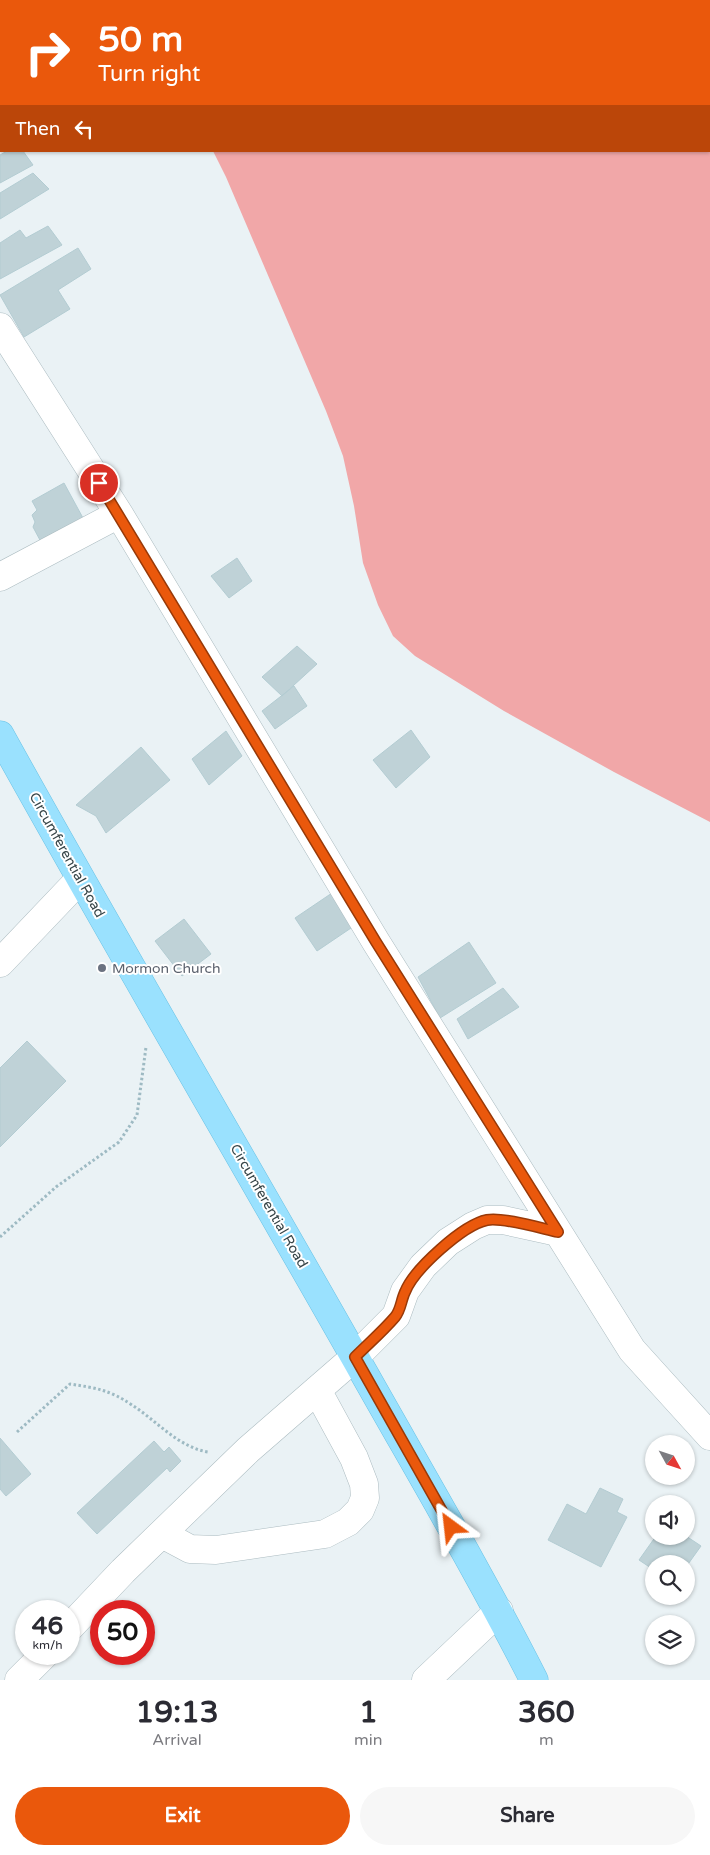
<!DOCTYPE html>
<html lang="en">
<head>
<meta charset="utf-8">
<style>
  body { margin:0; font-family:"Varela Round",sans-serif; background:#f7f7f7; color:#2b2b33; height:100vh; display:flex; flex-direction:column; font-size:19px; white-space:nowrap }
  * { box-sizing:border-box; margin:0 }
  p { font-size:16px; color:#7c7c81 }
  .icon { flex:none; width:28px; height:28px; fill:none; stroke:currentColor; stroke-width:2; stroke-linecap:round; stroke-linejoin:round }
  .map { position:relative; height:1680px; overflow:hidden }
  .panel { display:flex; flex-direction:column; background:#fff; flex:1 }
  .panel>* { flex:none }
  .top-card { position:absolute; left:0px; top:0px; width:710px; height:152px; box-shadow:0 1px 4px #0004; background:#ea580c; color:#fff; overflow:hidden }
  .needle { width:32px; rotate:130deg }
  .fabs { position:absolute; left:645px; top:1435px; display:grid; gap:10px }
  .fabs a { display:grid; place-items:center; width:50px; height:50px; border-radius:50%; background:#fff; box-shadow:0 1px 4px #0004; font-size:25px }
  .speed { position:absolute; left:15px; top:1600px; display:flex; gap:10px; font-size:25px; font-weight:700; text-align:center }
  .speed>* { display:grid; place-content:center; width:65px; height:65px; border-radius:50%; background:#fff; box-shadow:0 1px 4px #0004; line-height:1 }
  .speed small { font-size:12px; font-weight:400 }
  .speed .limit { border:8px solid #d22; background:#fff; color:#111 }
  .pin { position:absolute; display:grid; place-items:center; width:42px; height:42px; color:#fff; margin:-21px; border:2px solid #fff; border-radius:50%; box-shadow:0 1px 5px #0007 }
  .me { position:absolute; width:55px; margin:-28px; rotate:330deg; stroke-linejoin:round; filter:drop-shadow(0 0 4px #0008) }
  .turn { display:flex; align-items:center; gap:18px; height:105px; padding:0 15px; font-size:22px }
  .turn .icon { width:65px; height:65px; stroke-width:2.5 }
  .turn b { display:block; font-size:35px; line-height:42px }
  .then { display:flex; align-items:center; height:48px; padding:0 15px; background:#0003; gap:10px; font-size:19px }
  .eta { display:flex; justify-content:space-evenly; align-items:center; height:85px; text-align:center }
  .eta b { font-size:30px; font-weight:700; line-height:35px }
  .cta { display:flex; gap:10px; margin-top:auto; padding:10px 15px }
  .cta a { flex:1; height:58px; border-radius:30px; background:#ea580c; color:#fff; font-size:20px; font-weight:700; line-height:58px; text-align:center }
  .cta a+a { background:#f7f7f7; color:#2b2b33 }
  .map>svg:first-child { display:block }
  .water { fill:#f1a7a8 }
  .building { fill:#bfd2d7; stroke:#b3ccd2 }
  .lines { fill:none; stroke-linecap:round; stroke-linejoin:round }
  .minor-casing { stroke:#acbcc1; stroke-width:29 }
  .major-casing { stroke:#69c2e5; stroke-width:29 }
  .path { stroke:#9ebac3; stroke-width:3; stroke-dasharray:2.5 2.5; stroke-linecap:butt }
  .minor { stroke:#fff; stroke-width:28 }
  .major { stroke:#9ae1fe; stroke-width:28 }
  .route-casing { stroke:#983908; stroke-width:12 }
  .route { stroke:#ea580c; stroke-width:9 }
  .worship-dot { fill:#6b7280; stroke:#fff; stroke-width:2 }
  .labels { text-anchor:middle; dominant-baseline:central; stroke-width:4; stroke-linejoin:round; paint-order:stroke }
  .street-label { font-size:14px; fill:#384649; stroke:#fff }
  .worship-label { font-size:14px; fill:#5b616d; stroke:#fff; text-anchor:start }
</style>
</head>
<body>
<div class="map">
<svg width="710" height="1680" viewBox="0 0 710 1680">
  <rect width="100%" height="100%" fill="#eaf2f5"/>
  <path class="water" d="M91,0H710V822L614,772L504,711L415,656L393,636L378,605L363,563L354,506L343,456L326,411L226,177L213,151H709V1Z"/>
  <path class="building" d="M1,33V94L0,95V34Z
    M7,151H23L33,165L0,183V155Z
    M33,173L49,189L0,219V193Z
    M48,226L62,245L0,279V243L20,230L26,238Z
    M78,248L91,269L58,290L70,309L24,337L0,295Z
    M64,483L83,518L41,542L33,527L35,522L32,515L37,510L32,501Z
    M237,558L252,581L229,598L211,576Z
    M297,646L317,664L282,696L262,677Z
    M294,686L307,706L275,729L262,711Z
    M411,730L430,757L396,788L373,760Z
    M226,731L242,756L209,785L192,759Z
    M141,747L170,780L106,833L96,816L76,805Z
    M332,893L354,926L317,951L295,918Z
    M184,919L211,954L182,976L155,941Z
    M469,942L496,983L440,1018L418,977Z
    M503,988L519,1007L468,1039L457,1019Z
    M27,1041L66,1081L0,1147V1068Z
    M0,1438L31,1474L6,1496L0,1489Z
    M154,1441L164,1452L169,1447L181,1461L170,1472L167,1468L97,1534L77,1513Z
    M600,1488L623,1499L617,1512L627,1517L601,1567L548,1540L567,1504L586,1514Z
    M656,1536H686L701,1546L686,1567V1564H654V1570L639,1560Z"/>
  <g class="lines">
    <g class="minor-casing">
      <path id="minor" d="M0,327L119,514L376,942L632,1350L710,1436
        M0,577L119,514
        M0,963L80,879
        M162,1534L190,1549L216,1550L325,1534L348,1522L360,1510L365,1498L364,1484L354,1458L317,1390
        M69,1628L123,1571L248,1450L355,1357L396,1316L405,1291L423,1266L448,1242L473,1226L487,1220H503L558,1232
        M19,1680L45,1654
        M426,1680L499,1611"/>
    </g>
    <g class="major-casing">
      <path id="major" d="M0,735C119,950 244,1161 365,1375C422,1476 481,1576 534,1680"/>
    </g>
    <path class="path" d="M0,1237L56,1187L119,1142L137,1115L146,1047
      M17,1432L70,1384C96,1388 110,1390 132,1405C157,1421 178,1447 208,1452"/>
    <use href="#minor" class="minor"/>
    <use href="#major" class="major"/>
  </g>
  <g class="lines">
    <g class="route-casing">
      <path id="route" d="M99,483L376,942L558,1232C540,1228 503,1217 487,1220C463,1225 414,1269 405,1292C401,1300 401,1310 395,1317C383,1331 368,1344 355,1357L451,1527"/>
    </g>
    <use href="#route" class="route"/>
  </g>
  <circle class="worship-dot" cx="102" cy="968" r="5"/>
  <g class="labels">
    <g class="street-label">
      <text transform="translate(67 855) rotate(61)">Circumferential Road</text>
      <text transform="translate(269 1206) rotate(60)">Circumferential Road</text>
    </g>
    <g class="worship-label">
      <text x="112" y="968">Mormon Church</text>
    </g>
  </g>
</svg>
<div class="fabs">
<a><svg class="needle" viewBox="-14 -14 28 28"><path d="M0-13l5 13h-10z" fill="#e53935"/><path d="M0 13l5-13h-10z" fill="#7c7c81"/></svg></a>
<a><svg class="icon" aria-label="sound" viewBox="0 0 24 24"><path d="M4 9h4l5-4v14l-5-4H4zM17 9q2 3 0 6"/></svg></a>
<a><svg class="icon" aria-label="search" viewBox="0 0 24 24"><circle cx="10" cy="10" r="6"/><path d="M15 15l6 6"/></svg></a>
<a><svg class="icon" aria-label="layers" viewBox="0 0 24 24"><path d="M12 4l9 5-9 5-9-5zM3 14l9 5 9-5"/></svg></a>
</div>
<div class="speed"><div>46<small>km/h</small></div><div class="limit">50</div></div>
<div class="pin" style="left:99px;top:483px;background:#d93025"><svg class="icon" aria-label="arrive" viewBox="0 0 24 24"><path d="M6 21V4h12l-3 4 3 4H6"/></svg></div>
<svg class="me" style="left:451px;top:1527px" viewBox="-20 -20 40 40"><path d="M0-17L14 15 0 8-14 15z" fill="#ea580c" stroke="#fff" stroke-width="4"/></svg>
<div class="top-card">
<div class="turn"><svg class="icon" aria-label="right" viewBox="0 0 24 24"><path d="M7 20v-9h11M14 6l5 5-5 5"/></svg><div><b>50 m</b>Turn right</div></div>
<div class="then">Then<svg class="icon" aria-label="left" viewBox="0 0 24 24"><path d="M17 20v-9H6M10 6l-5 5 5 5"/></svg></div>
</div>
</div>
<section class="panel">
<div class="eta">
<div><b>19:13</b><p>Arrival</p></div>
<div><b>1</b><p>min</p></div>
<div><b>360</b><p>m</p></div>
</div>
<div class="cta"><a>Exit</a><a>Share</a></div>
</section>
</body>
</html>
